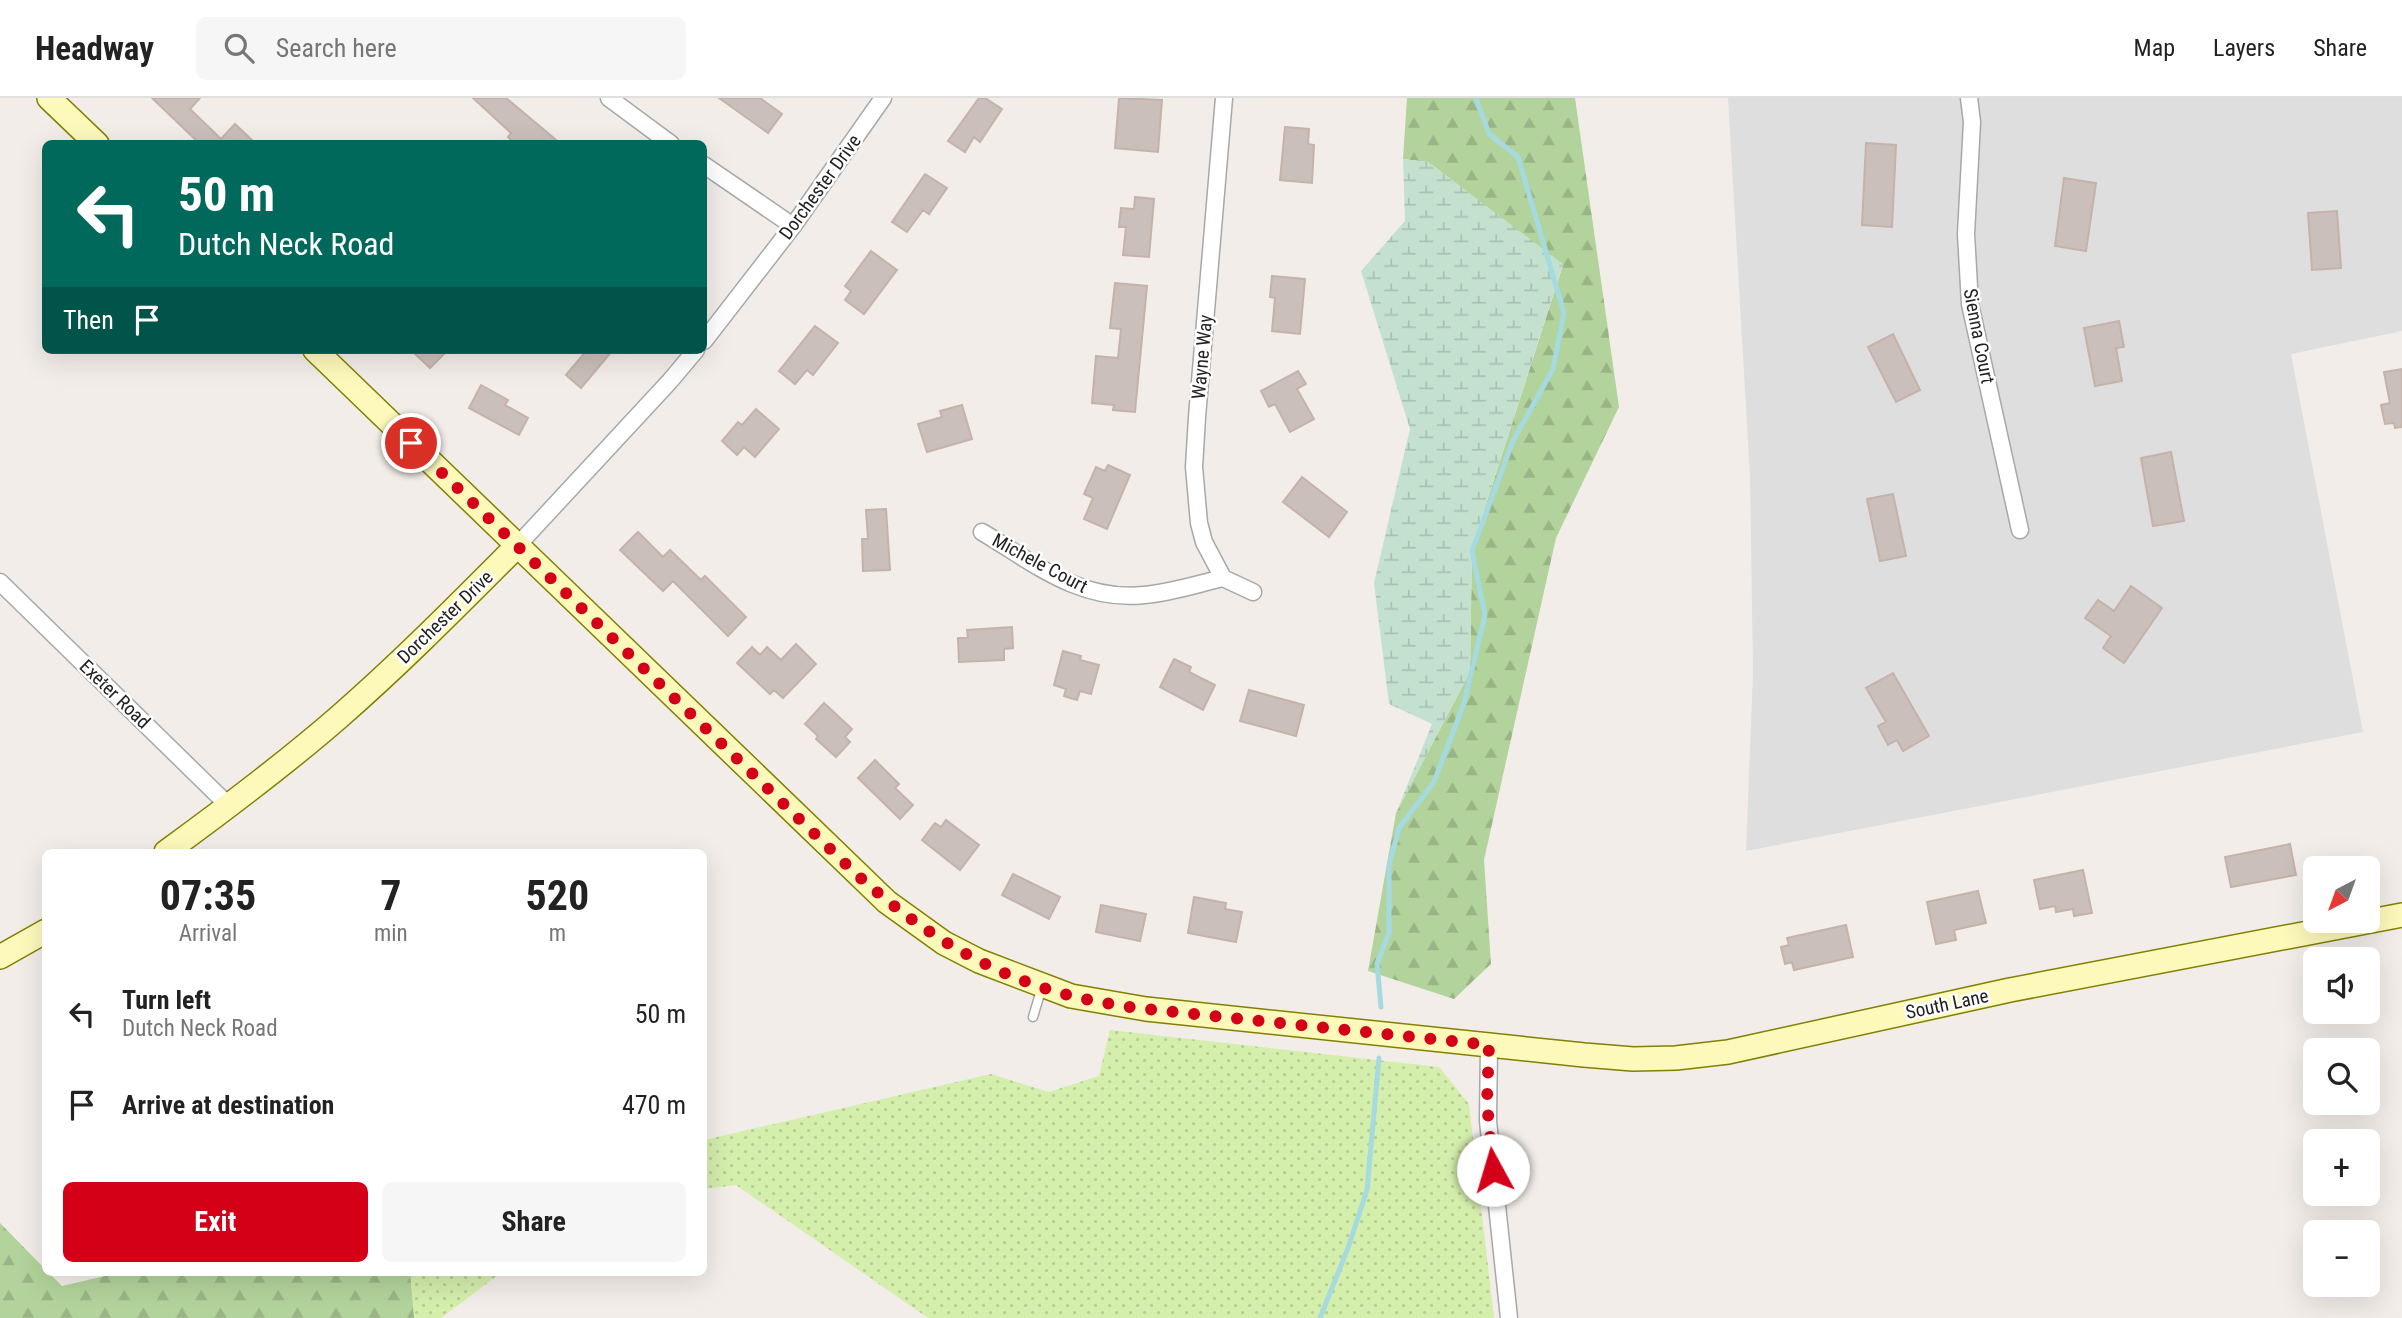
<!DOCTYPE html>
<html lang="en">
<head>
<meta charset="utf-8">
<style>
  body { margin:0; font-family:"Roboto Condensed",sans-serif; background:#f6f6f6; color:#222; height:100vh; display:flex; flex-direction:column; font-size:26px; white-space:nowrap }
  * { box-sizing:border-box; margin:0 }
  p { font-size:23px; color:#767676 }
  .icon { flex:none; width:38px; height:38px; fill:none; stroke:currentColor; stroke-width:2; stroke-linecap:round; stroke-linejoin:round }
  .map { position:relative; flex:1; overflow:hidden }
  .sheet { position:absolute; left:42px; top:751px; width:665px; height:427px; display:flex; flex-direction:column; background:#fff; border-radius:10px; box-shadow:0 7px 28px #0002 }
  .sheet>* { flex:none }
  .guide { position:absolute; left:42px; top:42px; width:665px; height:214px; border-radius:10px; box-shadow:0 7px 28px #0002; background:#00695c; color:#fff; overflow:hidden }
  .needle { width:46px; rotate:221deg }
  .buttons { position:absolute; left:2303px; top:758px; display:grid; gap:14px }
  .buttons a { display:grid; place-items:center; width:77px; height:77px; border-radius:10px; background:#fff; box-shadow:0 7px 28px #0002; font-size:35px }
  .pin { position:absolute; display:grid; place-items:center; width:60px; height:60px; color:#fff; margin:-30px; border:4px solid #fff; border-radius:50%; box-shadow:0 2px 7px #0007 }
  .me { position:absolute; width:77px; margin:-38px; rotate:354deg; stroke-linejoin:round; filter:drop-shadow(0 0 5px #0008) }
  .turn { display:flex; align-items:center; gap:24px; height:147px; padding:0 21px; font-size:32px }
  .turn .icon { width:91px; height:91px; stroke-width:2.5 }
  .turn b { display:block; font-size:49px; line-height:60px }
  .then { display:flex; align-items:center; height:66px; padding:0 21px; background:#0003; gap:14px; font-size:26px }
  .eta { display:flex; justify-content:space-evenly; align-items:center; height:119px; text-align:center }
  .eta b { font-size:42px; font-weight:700; line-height:49px }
  .primary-button { display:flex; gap:14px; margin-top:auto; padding:14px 21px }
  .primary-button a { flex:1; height:80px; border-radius:10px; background:#d30018; color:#fff; font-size:28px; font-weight:700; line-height:80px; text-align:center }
  .primary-button a+a { background:#f6f6f6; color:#222 }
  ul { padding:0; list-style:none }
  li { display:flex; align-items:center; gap:21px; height:91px; padding:0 21px }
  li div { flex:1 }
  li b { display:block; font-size:26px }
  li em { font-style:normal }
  header { display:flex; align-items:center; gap:42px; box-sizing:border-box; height:98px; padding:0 35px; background:#fff; border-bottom:2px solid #e0e0e0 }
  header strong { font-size:33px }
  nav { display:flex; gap:38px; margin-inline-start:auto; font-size:24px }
  .search { width:490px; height:63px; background:#f6f6f6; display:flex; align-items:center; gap:18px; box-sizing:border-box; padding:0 24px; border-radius:10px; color:#767676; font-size:26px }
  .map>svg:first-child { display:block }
  .residential { fill:#dfdede }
  .grass { fill:url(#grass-dots) }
  .forest { fill:url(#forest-firs) }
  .wetland { fill:url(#wetland-marsh) }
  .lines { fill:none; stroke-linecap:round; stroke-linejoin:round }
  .stream { stroke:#a6dae1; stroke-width:5 }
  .building { fill:#cabfba; stroke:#c5b2a9; stroke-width:2 }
  .lane-casing { stroke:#a8a8a8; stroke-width:11 }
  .street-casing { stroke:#a8a8a8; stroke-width:19 }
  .secondary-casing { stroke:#818000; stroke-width:26 }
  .lane { stroke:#fff; stroke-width:8 }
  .street { stroke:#fff; stroke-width:16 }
  .secondary { stroke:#fdf9bb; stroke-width:23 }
  .route { stroke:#d30018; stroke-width:12; stroke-dasharray:0 21.6 }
  .labels { text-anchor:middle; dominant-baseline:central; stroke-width:5; stroke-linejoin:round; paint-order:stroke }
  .street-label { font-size:19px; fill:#212121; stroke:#fff }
</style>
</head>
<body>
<header>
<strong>Headway</strong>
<div class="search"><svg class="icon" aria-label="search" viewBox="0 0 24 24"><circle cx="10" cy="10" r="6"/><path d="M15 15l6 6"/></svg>Search here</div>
<nav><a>Map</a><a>Layers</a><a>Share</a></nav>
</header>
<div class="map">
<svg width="2402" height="1220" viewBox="0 0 2402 1220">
  <defs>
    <pattern id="grass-dots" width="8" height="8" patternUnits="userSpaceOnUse" patternTransform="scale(1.75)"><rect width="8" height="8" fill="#d4eeac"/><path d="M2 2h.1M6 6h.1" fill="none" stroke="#b6cc94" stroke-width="1.8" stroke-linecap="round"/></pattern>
    <pattern id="forest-firs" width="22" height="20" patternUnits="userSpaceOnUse" patternTransform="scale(1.75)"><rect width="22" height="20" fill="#b2d39b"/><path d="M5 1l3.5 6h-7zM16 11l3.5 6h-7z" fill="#99b585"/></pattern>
    <pattern id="wetland-marsh" width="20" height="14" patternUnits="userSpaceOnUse" patternTransform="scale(1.75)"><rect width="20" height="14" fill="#c4e1d0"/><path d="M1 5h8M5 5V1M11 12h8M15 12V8" fill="none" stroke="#a8c1b2"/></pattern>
  </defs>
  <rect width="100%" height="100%" fill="#f2ede8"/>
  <path class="residential" d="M1728,0H2402V233L2291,256L2363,634L1746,753L1753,575L1750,378Z"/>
  <path class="grass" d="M1110,932L1439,969L1469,1006L1494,1220H928L736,1087L704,1091V1042L991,976L1049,994L1099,978Z
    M410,1174H502L441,1220H414Z"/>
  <path class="forest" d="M1407,0H1575L1619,309L1556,440L1484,762L1491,866L1454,901L1368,873L1396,715L1470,574L1472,450L1563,167L1428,64L1403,61Z
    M0,1125L45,1171L46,1174H48L62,1188L122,1174H410L414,1220H0Z"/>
  <path class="wetland" d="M1403,61L1428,64L1563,166L1472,450L1470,574L1396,715L1432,626L1389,606L1374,485L1410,331L1361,173L1405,123Z"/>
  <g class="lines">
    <path class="stream" d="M1381,909L1377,866L1389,835V768L1399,730L1434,684L1464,605L1485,517L1472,453L1513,343L1553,271L1564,215L1518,59L1489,36L1476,0
      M1320,1220L1348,1150L1367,1092L1379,960"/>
  </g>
  <path class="building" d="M152,0H200L190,11L221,41L235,26L256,46H200Z
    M473,0H506L561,46H515L508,39L511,35Z
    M719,0H760L782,16L768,35Z
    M979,0H985L1002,11L980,44L974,39L965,54L948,43Z
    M1119,0L1162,2L1158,54L1115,50Z
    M1285,29L1309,31L1308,46L1314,47L1312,85L1280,82Z
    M1866,45L1896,47L1892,129L1862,127Z
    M925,76L947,90L929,116L923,112L907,134L892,124Z
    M2064,80L2096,85L2086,153L2055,148Z
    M1135,99L1154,101L1149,159L1123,157L1126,129H1119L1121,110L1134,111Z
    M2337,113L2341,170L2312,172L2308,115Z
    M871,153L897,172L864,216L845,202L851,193L845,188Z
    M1272,178L1305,181L1300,236L1272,233L1275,200L1270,199Z
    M1115,185L1147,188L1135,314L1113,312L1114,307L1092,305L1096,258L1118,260L1121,231L1110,230Z
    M2119,223L2124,249L2116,250L2122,283L2095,288L2084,230Z
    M815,228L838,245L813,277L807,272L795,286L779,273Z
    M1893,236L1920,292L1896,304L1868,249Z
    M411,252H448L430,270Z
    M587,252H613L581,290L566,277Z
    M2402,271V329L2395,330L2394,325L2385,326L2381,307L2390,305L2384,274Z
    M1298,273L1306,286L1297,291L1314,321L1290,334L1275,306L1269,309L1261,293Z
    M481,287L508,302L505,307L528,320L519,337L469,310Z
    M962,307L972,341L927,354L918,326L942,319L940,313Z
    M756,311L779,331L755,359L744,349L737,357L722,343L738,324L742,327Z
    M2171,354L2184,423L2153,428L2141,360Z
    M1108,367L1130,377L1107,431L1084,421L1093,400L1084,396L1096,369L1105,373Z
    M1302,379L1347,414L1329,439L1283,404Z
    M1893,396L1906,458L1880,463L1867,401Z
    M886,411L890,472L863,473L862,441H868L866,412Z
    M638,434L663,459L670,452L701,482L705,478L746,519L728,538L673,483L663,493L620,452Z
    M2131,488L2162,510L2124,565L2103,550L2111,538L2085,520L2098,502L2114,513Z
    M1012,529L1013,550L1004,551V562L959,564L958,540H968L967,532Z
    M796,546L816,566L783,600L774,592L770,596L737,565L752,549L760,557L767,549L781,562Z
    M1063,553L1081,558L1080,562L1099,567L1091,596L1080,593L1077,602L1064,598L1066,591L1054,587Z
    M1174,561L1191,569L1189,574L1215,587L1203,612L1160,589Z
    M1893,575L1929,638L1903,653L1897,642L1888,647L1878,628L1886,624L1866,590Z
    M1249,592L1304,607L1296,638L1240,623Z
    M824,605L852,631L845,639L850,644L836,659L816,641L818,638L805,626Z
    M875,662L899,686L895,690L913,707L900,721L858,680Z
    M946,722L979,747L960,772L922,742L935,725L941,729Z
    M2290,746L2296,777L2231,789L2225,759Z
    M2083,772L2092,815L2074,818L2073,811L2056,814L2055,808L2040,811L2034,782Z
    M1013,776L1060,799L1049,821L1002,797Z
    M1978,793L1986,825L1954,832L1956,842L1936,846L1927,804Z
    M1194,799L1226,805L1225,811L1242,814L1236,844L1188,835Z
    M1101,807L1146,816L1140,843L1096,834Z
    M1846,827L1853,859L1794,872L1792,864L1785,866L1781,849L1789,847L1787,840Z"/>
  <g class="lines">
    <g class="lane-casing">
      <path id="lane" d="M1033,919L1042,889"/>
    </g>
    <g class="street-casing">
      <path id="street" d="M609,0L671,46
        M1224,0L1197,319L1194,369L1199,425L1204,444L1223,480L1253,494
        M1969,0L1972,24L1966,136L1970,206L2020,432
        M704,67L793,128
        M704,243L793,128L883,0
        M982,434C1034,465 1080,504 1144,497C1170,495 1197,486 1223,480
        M517,448L670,283L696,252
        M0,484L229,708
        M1489,947L1488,1023L1509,1220"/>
    </g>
    <g class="secondary-casing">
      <path id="secondary" d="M49,0L97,46
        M315,252L887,804L944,845L979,863L1071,898L1146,911L1584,957L1633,961L1676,960L1728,954L2010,892L2402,817
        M166,754C225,711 284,667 339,619C401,565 459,506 517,448
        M0,859L46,833"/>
    </g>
    <use href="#lane" class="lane"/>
    <use href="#street" class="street"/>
    <use href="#secondary" class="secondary"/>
  </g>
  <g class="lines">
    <path class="route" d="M411,345L856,776C920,833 988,877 1072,898C1096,904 1121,908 1146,911L1489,947L1487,1004L1493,1072"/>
  </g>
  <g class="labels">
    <g class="street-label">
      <text transform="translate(820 89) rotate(-54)">Dorchester Drive</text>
      <text transform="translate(1979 238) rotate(79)">Sienna Court</text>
      <text transform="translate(1202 259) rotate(-85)">Wayne Way</text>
      <text transform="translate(1040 465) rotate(28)">Michele Court</text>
      <text transform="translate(445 519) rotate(-44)">Dorchester Drive</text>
      <text transform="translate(115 596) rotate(44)">Exeter Road</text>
      <text transform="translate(1947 906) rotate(-12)">South Lane</text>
    </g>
  </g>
</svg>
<div class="buttons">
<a><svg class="needle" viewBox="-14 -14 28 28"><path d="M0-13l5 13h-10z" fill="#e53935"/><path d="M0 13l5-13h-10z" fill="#767676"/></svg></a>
<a><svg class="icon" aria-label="sound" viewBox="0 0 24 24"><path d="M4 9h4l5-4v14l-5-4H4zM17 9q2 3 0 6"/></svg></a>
<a><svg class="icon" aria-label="search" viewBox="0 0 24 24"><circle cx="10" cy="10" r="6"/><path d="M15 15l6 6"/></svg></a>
<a>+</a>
<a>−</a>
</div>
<div class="pin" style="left:411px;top:345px;background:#d93025"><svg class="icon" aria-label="arrive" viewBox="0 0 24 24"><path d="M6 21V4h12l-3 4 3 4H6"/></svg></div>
<svg class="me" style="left:1493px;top:1072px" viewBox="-20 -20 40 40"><circle r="19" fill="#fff"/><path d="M0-13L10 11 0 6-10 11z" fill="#d30018"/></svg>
<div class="guide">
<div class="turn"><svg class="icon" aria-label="left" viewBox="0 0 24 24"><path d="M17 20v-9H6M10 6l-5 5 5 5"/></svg><div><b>50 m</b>Dutch Neck Road</div></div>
<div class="then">Then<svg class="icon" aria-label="arrive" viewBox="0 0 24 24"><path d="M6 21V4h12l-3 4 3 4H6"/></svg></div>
</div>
<section class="sheet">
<div class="eta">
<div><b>07:35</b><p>Arrival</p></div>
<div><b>7</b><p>min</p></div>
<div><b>520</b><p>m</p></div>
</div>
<ul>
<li><svg class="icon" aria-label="left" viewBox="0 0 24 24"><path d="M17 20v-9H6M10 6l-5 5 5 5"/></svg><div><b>Turn left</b><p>Dutch Neck Road</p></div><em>50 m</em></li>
<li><svg class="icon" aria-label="arrive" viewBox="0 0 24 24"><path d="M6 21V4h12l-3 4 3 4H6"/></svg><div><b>Arrive at destination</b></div><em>470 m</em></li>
</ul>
<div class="primary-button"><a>Exit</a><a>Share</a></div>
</section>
</div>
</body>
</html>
